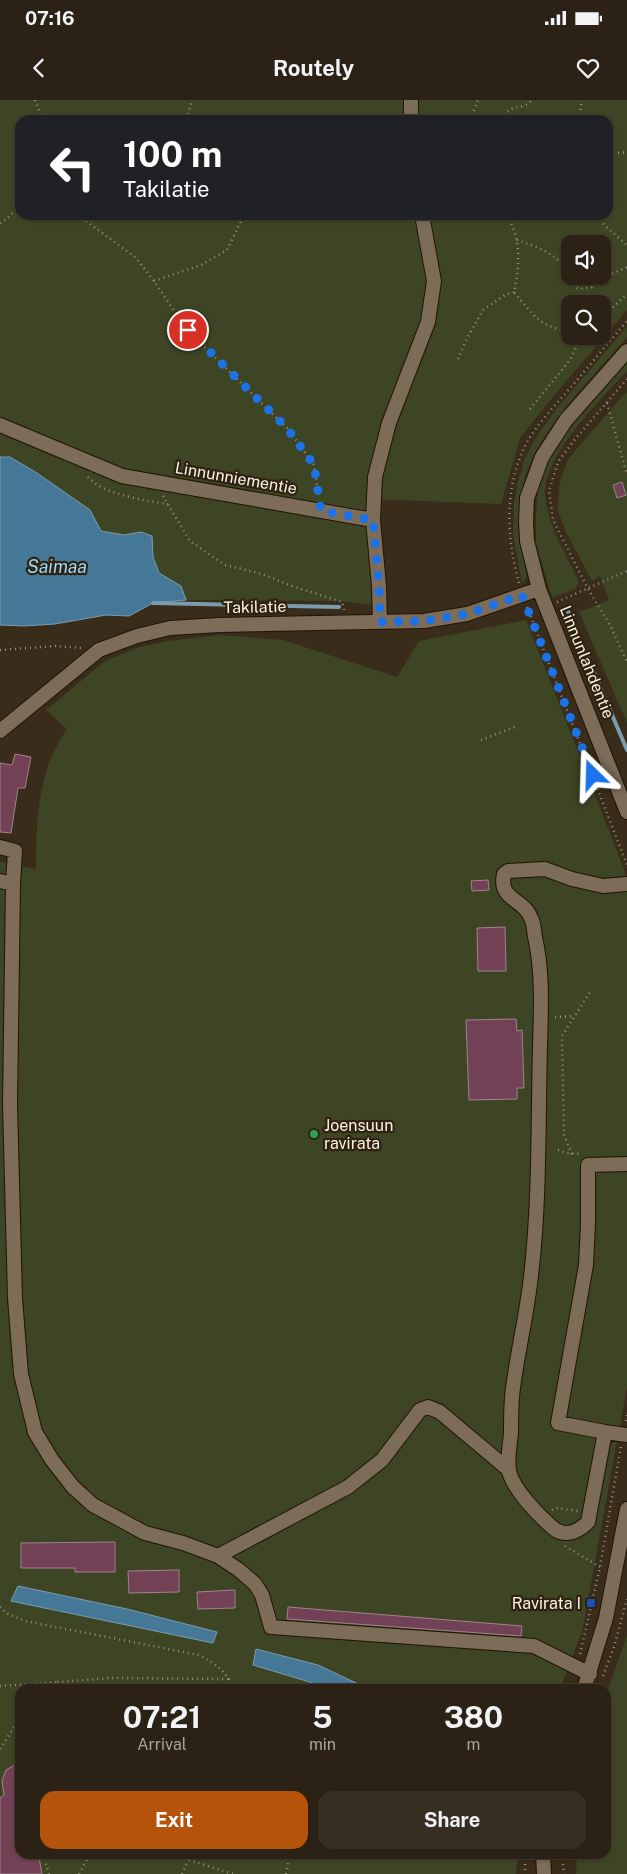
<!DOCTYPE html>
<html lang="en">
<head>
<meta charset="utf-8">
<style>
  body { margin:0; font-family:"Public Sans",sans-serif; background:#372e22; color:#f1f3f6; height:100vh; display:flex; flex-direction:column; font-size:19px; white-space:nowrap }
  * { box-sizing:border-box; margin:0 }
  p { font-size:16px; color:#a6a3a0 }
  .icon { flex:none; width:28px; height:28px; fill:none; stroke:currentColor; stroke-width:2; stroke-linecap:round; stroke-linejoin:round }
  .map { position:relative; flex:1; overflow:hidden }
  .side { position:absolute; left:15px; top:1584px; width:596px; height:175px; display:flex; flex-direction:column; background:#2b2114; border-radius:15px; box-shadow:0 1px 4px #0004,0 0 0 1px #473e34 }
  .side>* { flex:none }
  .guide { position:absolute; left:15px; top:15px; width:598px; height:105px; border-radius:15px; box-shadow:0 1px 4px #0004,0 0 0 1px #473e34; background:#202124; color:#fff; overflow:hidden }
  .fabs { position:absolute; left:561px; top:135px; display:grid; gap:10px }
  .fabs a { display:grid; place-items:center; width:50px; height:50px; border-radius:10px; background:#2b2114; box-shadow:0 1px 4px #0004,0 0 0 1px #473e34; font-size:25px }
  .pin { position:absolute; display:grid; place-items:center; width:42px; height:42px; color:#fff; margin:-21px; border:2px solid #fff; border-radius:50%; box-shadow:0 1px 5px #0007 }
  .me { position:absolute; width:55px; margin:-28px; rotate:338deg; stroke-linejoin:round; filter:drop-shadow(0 0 4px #0008) }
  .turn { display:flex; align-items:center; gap:18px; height:105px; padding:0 25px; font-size:22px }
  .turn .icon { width:65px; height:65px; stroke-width:2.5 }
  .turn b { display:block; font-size:35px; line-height:42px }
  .eta { display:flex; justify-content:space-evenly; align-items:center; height:85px; text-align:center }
  .eta b { font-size:30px; font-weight:700; line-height:35px }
  .button { display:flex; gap:10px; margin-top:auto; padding:10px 25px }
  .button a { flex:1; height:58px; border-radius:15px; background:#b45309; color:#fff; font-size:20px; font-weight:700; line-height:58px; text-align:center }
  .button a+a { background:#372e22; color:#f1f3f6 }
  .status { display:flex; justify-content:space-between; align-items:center; height:35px; padding:0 25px; background:#2b2114; direction:ltr }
  .status svg { height:14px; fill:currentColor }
  header { display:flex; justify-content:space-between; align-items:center; height:65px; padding:0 25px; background:#2b2114; font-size:22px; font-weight:700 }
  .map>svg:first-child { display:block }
  .green { fill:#3e4525; fill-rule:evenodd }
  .water { fill:#457897; stroke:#7b9cae }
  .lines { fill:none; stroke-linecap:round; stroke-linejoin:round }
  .stream { stroke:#7b9cae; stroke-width:4 }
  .building { fill:#734155; stroke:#9f848d }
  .minor-casing { stroke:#201403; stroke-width:16 }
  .path { stroke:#9a8f80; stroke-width:2.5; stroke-dasharray:1 4; stroke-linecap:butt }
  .minor { stroke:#7c6c58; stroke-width:14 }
  .route { stroke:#1a73e8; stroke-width:9; stroke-dasharray:0 16.2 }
  .leisure-dot { fill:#2e9e5b; stroke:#2f2210; stroke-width:2 }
  .transit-dot { fill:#1a4fb4; stroke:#2f2210; stroke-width:2 }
  .labels { text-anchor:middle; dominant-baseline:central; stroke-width:4.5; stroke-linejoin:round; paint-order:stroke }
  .street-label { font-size:16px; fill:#faf1e5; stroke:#2f2210 }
  .poi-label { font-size:16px; fill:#faf1e5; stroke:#2f2210; text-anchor:start }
  .water-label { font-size:18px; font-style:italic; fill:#9ad8fe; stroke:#2f2210 }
</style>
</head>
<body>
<div class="status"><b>07:16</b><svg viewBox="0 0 49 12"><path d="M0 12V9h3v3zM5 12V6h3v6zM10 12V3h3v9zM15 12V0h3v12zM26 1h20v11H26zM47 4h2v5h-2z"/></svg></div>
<header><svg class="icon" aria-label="back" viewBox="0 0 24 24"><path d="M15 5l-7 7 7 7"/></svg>Routely<svg class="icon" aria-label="heart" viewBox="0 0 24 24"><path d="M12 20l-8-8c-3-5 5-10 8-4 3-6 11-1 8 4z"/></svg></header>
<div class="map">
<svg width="627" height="1774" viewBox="0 0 627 1774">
  <rect width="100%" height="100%" fill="#392c1a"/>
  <path class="green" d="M0,0H627V210L556,293L520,338L501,404L370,399L375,505L338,501L186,500L162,486L10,357H0ZM20,20H608V115H20ZM570,144H602V176H570ZM570,204H602V236H570Z
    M627,226V237C587,285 521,343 520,409C519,431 524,456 527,477L522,483L513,435L514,403L518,381L524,361L533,342L554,312Z
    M627,262V271C600,301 550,348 545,389C544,398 548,411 550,419C557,442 570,461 579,482L575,489L552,498L536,443V413L539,382L556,345Z
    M627,291V623L579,512L609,500L600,476L592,481L566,432L558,411L559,385L568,359Z
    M526,520L623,766L627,781V1287L582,1532L560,1589H20V1754H518L516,1774H0V762L36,769C36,732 37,695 50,660C54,649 61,639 67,629L46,610L105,561L139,547L169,541L220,535L283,540L397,577L419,541Z
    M627,1535V1774H576L577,1754H606V1595Z"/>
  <path class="water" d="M0,357H10L37,373L90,410L101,431L124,435L141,432L152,436L153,457L159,473L181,486L186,500L153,503L129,516L106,515L55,524L24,526L0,525Z
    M18,1486L127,1509L217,1532L213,1543L11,1501Z
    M256,1549L318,1565L369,1589H333L253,1565Z"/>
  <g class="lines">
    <path class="stream" d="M153,503L339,507
      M567,509L627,650"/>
  </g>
  <path class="building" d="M622,382L626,395L617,398L613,385Z
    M15,654L31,657L25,688H18L11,733L0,732V663L12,665Z
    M488,780L489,790L472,791L471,781Z
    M505,827L506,871H478L477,828Z
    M516,919L517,931L522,930L524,988H517V999L469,1000L466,920Z
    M115,1442V1472H75V1468H21V1443Z
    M179,1470V1492L129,1493L128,1471Z
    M235,1490V1508L198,1509L197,1492Z
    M288,1507L522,1526L521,1536L287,1519Z
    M20,1662V1754H33L39,1757L42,1774H0V1698L4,1695L2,1681L6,1670Z"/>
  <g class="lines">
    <g class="minor-casing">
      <path id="minor" d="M411,20V0
        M627,251L566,320L542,357L527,398L526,422L527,441L539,489L627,712
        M0,325L122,376L373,420
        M380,522L379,486L373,420L375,377L389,323L428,222L434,181L422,115
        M0,631L99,550L137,536L170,528L219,525L424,521L467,514L539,489
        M0,747L15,751L13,784L0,781
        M13,784L10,1004L15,1198L21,1274L35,1332L52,1360L73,1387L93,1405L145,1433L183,1443L218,1456L239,1470L255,1484L262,1495L271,1527L534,1546L590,1574
        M627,784L603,786L572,779L545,769L508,771L504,774C498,801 524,798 531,818C534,824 534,831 535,837C543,872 541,909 540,946C538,1022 540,1099 531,1176C527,1213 518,1250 513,1288C511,1302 511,1318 511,1333C510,1344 507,1359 509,1371C513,1389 538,1415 552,1427C564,1438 578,1432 588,1422L605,1332L627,1335
        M605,1332L558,1323L586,1165L588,1124V1065L627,1064
        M218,1456L348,1387L382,1360L420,1310L428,1307L440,1312L509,1370
        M584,1589L606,1518L627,1409
        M543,1754L544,1774"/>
    </g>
    <path class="path" d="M35,0L43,20
      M187,19L192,0
      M180,20H191
      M470,20L478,0
      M502,20C512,0 520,13 532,0
      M579,20L582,0
      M608,54L627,52
      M78,115L136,158L154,181L187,230L287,328L314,365L319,397
      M507,115C521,139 520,165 514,192C534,216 539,226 570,232
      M598,115L604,125L627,145
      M0,123L7,119L20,105
      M517,140C531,145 548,150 559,161C568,169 566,184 579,189L592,187L605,177L627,167
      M154,181L201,165L227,150L244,115
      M602,218L627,194
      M458,259L467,238L483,210L505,195L514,192
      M627,279L576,338L558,362L549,391L553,420L588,489L610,525L627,562
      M607,303L627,375
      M530,309L570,260L582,236
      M88,377C101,394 147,401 168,404
      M163,396L190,441L225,465L262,474L289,485L342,502L344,510
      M519,483C506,436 504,386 527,342C537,325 552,309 565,294C586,270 606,245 627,221
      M557,502L627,471
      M527,507L627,765
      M0,550L56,546L81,548
      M481,640L515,627
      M555,917L573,916
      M558,1050L566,1053L580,1054
      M572,1054L564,1035L562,936L590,892
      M626,1321L627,1314
      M552,1410L556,1408L578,1411
      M565,1446L600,1467
      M0,1507L6,1513L25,1521L199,1555C212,1562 220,1567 229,1579L228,1589
      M580,1554L600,1467L621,1346
      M603,1576L614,1547L627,1499
      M0,1586L58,1582
      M50,1589L58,1582L112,1578L229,1579
      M568,1589L571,1581
      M0,1649L20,1618
      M43,1754L49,1774
      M525,1754V1774
      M562,1754L564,1774
      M189,1760L233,1774
      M79,1774L90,1754
      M182,1774L191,1754
      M286,1774L290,1754"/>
    <use href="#minor" class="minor"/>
  </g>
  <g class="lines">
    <path class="route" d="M188,230L287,328L314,365L321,411L373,420L379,486L380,522L424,521L467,514L522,495L593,675"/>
  </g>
  <circle class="leisure-dot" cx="314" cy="1034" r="5"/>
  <rect class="transit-dot" x="586" y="1498" width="10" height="10" rx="2.5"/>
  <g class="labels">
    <g class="street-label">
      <text transform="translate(236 378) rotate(10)">Linnunniementie</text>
      <text transform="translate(255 507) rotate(-1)">Takilatie</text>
      <text transform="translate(587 562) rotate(68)">Linnunlahdentie</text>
    </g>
    <g class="poi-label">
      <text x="324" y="1025">Joensuun<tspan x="324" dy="18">ravirata</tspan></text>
      <text x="581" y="1503" text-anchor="end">Ravirata I</text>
    </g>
    <g class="water-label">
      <text x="57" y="466">Saimaa</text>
    </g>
  </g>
</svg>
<div class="fabs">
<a><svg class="icon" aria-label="sound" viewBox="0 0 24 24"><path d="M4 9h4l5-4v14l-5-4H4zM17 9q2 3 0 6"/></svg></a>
<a><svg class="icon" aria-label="search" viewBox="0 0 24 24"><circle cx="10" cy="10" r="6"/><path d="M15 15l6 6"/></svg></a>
</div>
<div class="pin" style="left:188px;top:230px;background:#d93025"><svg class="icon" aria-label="arrive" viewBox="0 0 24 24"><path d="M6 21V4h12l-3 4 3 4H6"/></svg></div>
<svg class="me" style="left:593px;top:675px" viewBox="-20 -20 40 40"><path d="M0-17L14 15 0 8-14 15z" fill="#1a73e8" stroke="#fff" stroke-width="4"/></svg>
<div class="guide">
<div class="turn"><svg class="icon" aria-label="left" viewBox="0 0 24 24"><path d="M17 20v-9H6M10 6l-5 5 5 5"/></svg><div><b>100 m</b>Takilatie</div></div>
</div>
<section class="side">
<div class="eta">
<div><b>07:21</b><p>Arrival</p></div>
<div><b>5</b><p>min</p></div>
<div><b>380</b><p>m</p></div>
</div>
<div class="button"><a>Exit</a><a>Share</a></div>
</section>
</div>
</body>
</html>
